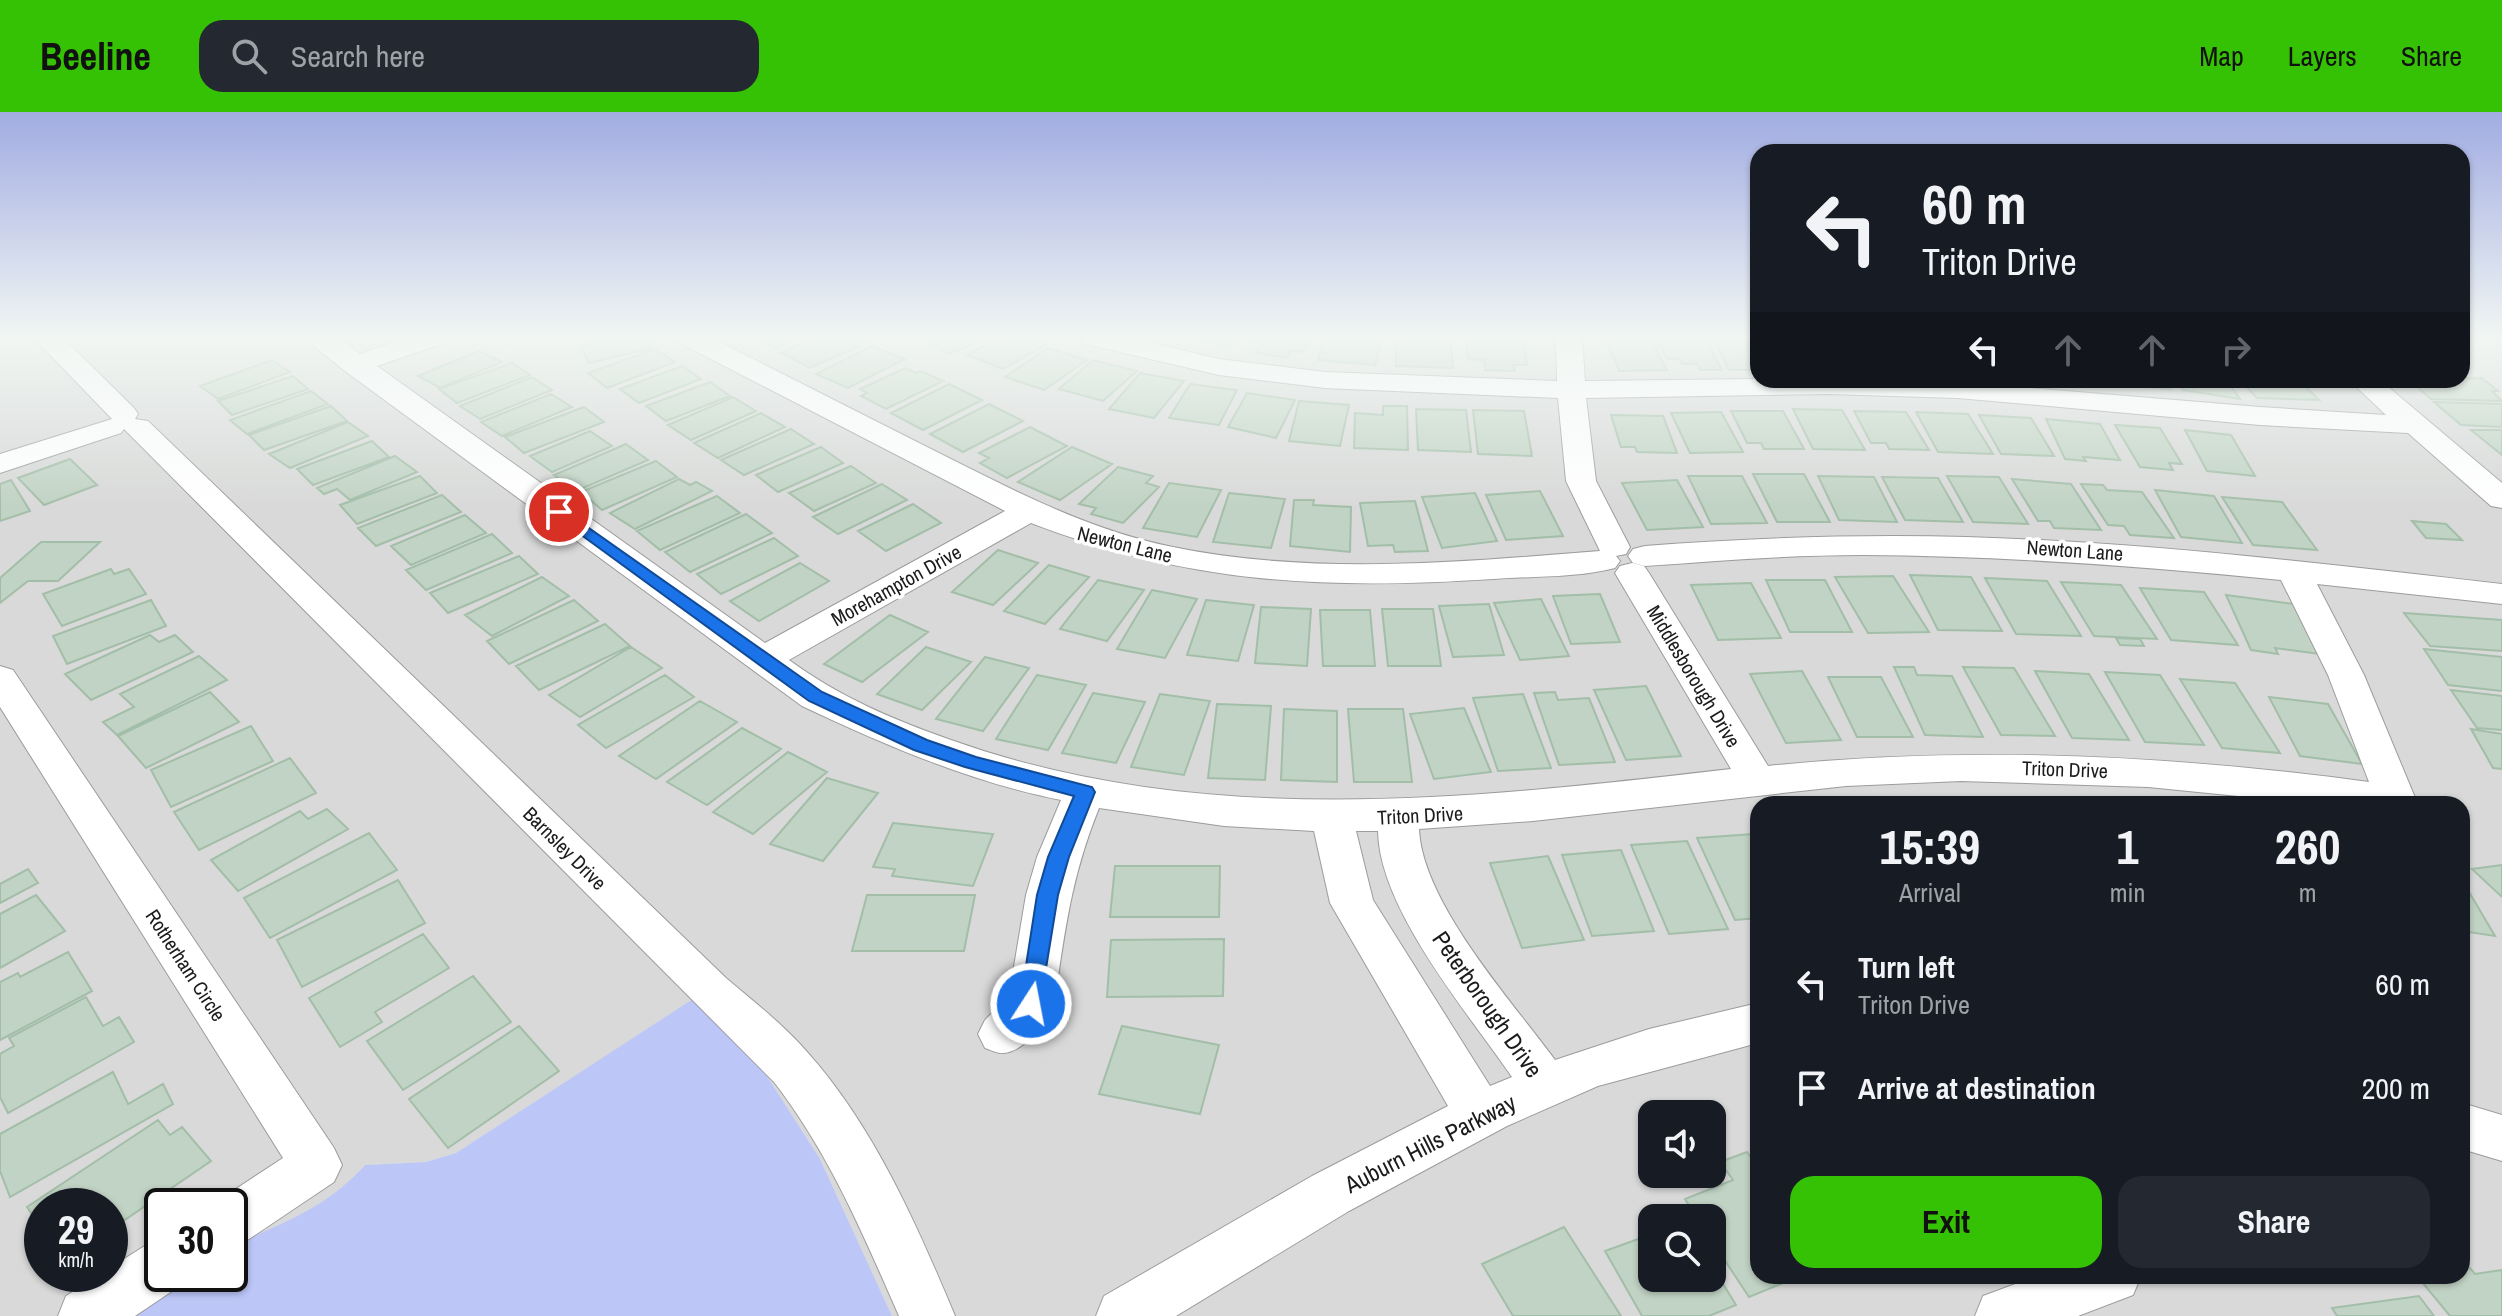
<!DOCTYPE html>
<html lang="en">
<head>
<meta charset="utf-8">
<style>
  body { margin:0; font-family:"Archivo Narrow",sans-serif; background:#242831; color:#f1f3f6; height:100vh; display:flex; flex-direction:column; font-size:30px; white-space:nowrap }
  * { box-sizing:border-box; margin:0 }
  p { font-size:26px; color:#9ea1a6 }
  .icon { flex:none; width:44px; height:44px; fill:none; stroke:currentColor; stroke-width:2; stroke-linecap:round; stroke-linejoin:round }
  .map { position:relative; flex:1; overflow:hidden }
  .side { position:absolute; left:1750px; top:684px; width:720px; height:488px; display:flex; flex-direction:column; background:#171b24; border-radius:24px; box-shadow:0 2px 6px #0004 }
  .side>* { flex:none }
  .hud { position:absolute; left:1750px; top:32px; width:720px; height:244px; border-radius:24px; box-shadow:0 2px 6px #0004; background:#171b24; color:#f1f3f6; overflow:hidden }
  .buttons { position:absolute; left:1638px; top:988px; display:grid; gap:16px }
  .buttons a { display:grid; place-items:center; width:88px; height:88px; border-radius:16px; background:#171b24; box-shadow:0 2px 6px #0004; font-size:40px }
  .speed { position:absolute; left:24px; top:1076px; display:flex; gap:16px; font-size:40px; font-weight:700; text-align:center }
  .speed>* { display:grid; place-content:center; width:104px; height:104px; border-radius:50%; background:#171b24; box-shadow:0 2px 6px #0004; line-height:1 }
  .speed small { font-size:20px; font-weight:400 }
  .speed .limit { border:4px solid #111; border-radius:12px; background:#fff; color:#111 }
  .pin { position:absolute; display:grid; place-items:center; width:68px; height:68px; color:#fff; margin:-34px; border:4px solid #fff; border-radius:50%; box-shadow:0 2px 8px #0007 }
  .me { position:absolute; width:88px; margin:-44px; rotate:11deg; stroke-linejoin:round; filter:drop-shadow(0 0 6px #0008) }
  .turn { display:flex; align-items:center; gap:28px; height:168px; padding:0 40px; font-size:36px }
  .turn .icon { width:104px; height:104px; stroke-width:2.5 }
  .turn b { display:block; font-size:56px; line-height:68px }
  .lanes { display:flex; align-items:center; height:76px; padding:0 40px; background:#0003; justify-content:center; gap:40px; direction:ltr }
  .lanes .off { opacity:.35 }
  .eta { display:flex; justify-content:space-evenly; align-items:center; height:136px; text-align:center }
  .eta b { font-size:48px; font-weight:700; line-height:56px }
  .action { display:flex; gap:16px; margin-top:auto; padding:16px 40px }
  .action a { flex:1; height:92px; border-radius:24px; background:#36c204; color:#111; font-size:32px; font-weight:700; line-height:92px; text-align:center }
  .action a+a { background:#242831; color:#f1f3f6 }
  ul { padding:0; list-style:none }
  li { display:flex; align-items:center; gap:24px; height:104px; padding:0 40px }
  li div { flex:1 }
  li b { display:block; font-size:30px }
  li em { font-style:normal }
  header { display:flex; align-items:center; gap:48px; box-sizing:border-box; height:112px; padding:0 40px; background:#36c204; color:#111 }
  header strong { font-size:38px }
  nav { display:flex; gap:44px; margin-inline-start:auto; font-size:28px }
  .search { width:560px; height:72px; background:#242831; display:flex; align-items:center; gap:20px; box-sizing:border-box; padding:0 28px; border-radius:24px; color:#9ea1a6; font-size:30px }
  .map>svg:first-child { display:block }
  .residential { fill:#d8d9d8; fill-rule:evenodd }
  .park { fill:#bcc7f8 }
  .building { fill:#c1d3c4; stroke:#a3bea8; stroke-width:2 }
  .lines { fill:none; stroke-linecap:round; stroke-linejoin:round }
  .minor-casing { stroke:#9c9c9c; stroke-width:2 }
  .minor { fill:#fff; fill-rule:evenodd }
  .route { fill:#1a73e8; stroke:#114b97; stroke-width:2 }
  .labels { text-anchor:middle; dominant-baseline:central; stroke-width:7; stroke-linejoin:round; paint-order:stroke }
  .street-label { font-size:20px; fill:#1b1b1b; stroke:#fff }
  .near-street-label { font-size:24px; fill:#1b1b1b; stroke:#fff }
</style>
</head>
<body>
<header>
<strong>Beeline</strong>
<div class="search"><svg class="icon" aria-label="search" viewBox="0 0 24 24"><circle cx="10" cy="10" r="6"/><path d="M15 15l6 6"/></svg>Search here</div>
<nav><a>Map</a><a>Layers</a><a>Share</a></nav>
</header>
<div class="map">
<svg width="2502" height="1204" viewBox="0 0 2502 1204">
  <rect width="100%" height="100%" fill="#e0ece5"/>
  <path class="residential" d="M0,226H1758V268H2462V226H2502V1204H892L820,1047L765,961L693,888L456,1041L426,1050L365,1053L351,1069L318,1093L282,1114L230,1133V1094H162V1162L121,1204H0ZM1758,692H2462V1164H1758ZM1652,1002H1712V1062H1652ZM42,1094H110V1162H42ZM1652,1106H1712V1166H1652Z"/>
  <path class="park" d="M693,887L765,961L820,1047L892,1204H121L184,1162H230V1133C280,1114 329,1094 365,1053L426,1050L456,1041Z"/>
  <path class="building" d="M617,226H647L652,236L589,251L581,235Z
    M757,226H797L774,236Z
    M815,226H862L869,230L810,256L781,241Z
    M922,226H987L949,242Z
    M998,226H1032L1047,232L1003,257L967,243Z
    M1189,226H1237L1231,234Z
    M1252,226H1311L1303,240L1291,239L1287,246L1256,241L1263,230L1251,229Z
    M1325,226H1382L1375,253L1318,248Z
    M1395,226H1450L1453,256L1396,254Z
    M1466,226H1523L1527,253H1514L1515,259L1485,258L1484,248L1468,247Z
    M1605,226H1650L1667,258L1619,259Z
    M1657,226H1705L1722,258H1701L1697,252H1682L1679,247H1667Z
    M1713,226H1758V258H1729Z
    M872,234L905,247L848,276L816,262Z
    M1048,236L1087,248L1044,278L1005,265Z
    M655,237L675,250L607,276L588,261Z
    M479,239L502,250L440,276L418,264Z
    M272,248L290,260L218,287L200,274Z
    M1093,248L1137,259L1103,289L1059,277Z
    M512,251L530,263L457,291L439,277Z
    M682,254L701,267L639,291L620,277Z
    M905,256L916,261L921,259L943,269L886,297L861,284L867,281L860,277Z
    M1140,261L1184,269L1154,306L1109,297Z
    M293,264L308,277L232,303L218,289Z
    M532,265L552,278L480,307L460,294Z
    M2482,266L2498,279H2492L2502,289L2431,287L2409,268Z
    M2071,268H2112L2116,274L2073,271Z
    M2120,268H2164L2170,277L2123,273Z
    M2176,268H2226L2240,287L2183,278Z
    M2240,268H2299L2319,288L2257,286Z
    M710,270L730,284L666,309L646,294Z
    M949,272L982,288L923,318L891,301Z
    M1190,272L1237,278L1219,313L1169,306Z
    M311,279L328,292L247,322L230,308Z
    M1247,281L1295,288L1276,326L1228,315Z
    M551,282L572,295L502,324L481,310Z
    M733,285L756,299L691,328L668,313Z
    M1299,289L1349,293L1340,334L1289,329Z
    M2434,290L2502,292V315L2461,313Z
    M989,292L1023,309L963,340L930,322Z
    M331,294L347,309L264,338L249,323Z
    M1383,294H1407L1408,338L1354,336L1355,301L1383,303Z
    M584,295L604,310L524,341L505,325Z
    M1416,297L1466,298L1471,340L1418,338Z
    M1793,297L1842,298L1865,338L1813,337Z
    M1473,298L1524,299L1532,344L1478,342Z
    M1731,299H1783L1804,337H1764L1761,331H1747Z
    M1854,299L1906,300L1929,338L1889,337L1886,331H1871Z
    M1721,300L1743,340L1690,341L1671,301Z
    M1916,300L1968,302L1993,342L1938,340Z
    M761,301L785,315L718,346L694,331Z
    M1611,303L1663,304L1677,341L1637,340L1635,335H1621Z
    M1979,303L2031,306L2054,344L2001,342Z
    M2046,307L2100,312L2120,348L2083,345L2086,349L2065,347Z
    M348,310L368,324L290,356L269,342Z
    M2115,313L2160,316L2182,352L2169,351L2173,358L2140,355Z
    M1030,315L1067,334L1007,366L980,351L989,346L979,341Z
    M791,317L814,332L744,363L721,348Z
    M2185,318L2231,323L2255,364L2207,359Z
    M2471,318H2502V343Z
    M590,319L612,334L552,360L530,344Z
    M372,329L389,345L313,373L297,357Z
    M626,332L648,348L576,379L554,363Z
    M821,335L843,351L778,380L756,363Z
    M1072,335L1112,352L1060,388L1018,370Z
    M395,344L417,360L350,388L337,377L324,382L317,376Z
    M70,347L97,373L44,393L18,366Z
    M656,349L677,365L602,398L581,380Z
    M851,354L876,371L814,399L789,381Z
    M1118,355L1153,364L1146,371L1159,375L1123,411L1091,402L1096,396L1079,392Z
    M1753,362H1804L1830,410H1777Z
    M420,364L437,381L357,412L340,393Z
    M1688,364H1742L1767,411L1711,412Z
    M1818,364L1874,365L1897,410L1839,408Z
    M1947,364L1999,365L2028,412L1973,410Z
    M1882,365L1938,366L1963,410L1905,408Z
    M679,367L690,373L696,370L712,379L635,417L610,401Z
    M2012,367L2071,372L2101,418L2054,416L2050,409H2038Z
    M11,368L30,399L0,409V372Z
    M1677,368L1703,415L1647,418L1622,371Z
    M1169,371L1221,378L1197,425L1143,416Z
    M882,372L907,388L838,422L813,405Z
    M2081,372L2103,373L2107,378L2142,380L2174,426L2130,423L2124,414L2108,413Z
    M2155,378L2214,384L2242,431L2181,425Z
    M1540,379L1563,424L1506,428L1486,383Z
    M1229,381L1285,387L1271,436L1213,430Z
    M1475,381L1497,429L1442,436L1422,385Z
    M442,383L461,400L376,434L358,416Z
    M717,384L740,401L660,438L637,419Z
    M2222,385L2282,390L2317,438L2253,433Z
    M1294,388H1314L1313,393L1351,395L1350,440L1290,434Z
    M1415,389L1428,439L1395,440L1393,433L1368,434L1360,391Z
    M913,392L941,411L886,439L858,419Z
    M746,402L772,421L690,460L665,440Z
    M465,403L486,421L411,453L391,434Z
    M2412,409L2446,412L2462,428L2426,426Z
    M492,422L512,441L426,478L406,458Z
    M774,426L798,444L721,482L697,462Z
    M41,430H100L58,469H28L0,491V466Z
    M998,438L1038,451L993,493L952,480Z
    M519,444L538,462L448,501L430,481Z
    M800,451L829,469L759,509L730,489Z
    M1049,453L1089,465L1045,512L1004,499Z
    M111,457L114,462L129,457L146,482L62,514L43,482Z
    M1910,463L1971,465L2002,519L1938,518Z
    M1893,464L1929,520L1868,521L1835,465Z
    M542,465L569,484L492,524L465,503Z
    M1985,466L2047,469L2081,524L2016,522Z
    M1098,468L1144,478L1107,529L1060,517Z
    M1766,468H1825L1852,520H1790Z
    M2061,470L2121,473L2157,527L2094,524Z
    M1751,471L1781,526L1718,528L1691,473Z
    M2140,476L2204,480L2238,533L2171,528Z
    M1152,478L1197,487L1165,546L1117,537Z
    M1600,482L1620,530L1571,532L1553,484Z
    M2226,483L2294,492L2320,542L2275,536L2278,542L2251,538Z
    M1541,487L1569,544L1520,548L1494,491Z
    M151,488L166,514L67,552L53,524Z
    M574,488L598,509L509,552L487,529Z
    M1206,488L1254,493L1238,549L1187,543Z
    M1489,492L1504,543L1453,545L1439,494Z
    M1261,495L1311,497L1307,554L1255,551Z
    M1382,497H1433L1441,554H1388Z
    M1320,498H1370L1375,554H1323Z
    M2404,501L2502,508V539L2430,534Z
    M890,503L928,520L862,570L824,552Z
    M605,512L630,534L539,578L516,554Z
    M150,523L159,530L175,523L193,540L91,588L65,562Z
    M2116,526L2140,527L2144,534L2120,533Z
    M631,535L662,556L580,605L549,583Z
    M926,535L971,550L922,598L877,582Z
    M2424,537L2502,545V579L2448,573Z
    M199,544L227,568L117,623L103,610L134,595L120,582Z
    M985,545L1029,556L983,619L936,607Z
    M1894,555H1914L1917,563L1952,564L1983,625L1925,623Z
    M1963,555L2014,556L2055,624L2001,623Z
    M1802,559L1841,628L1786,631L1750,562Z
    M2035,559L2089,562L2129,628L2072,626Z
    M2105,560L2160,563L2204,633L2145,630Z
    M665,563L694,585L606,636L578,613Z
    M1037,563L1086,573L1048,638L996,627Z
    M1828,565H1881L1913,625H1857Z
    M2180,567L2235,571L2280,641L2222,636Z
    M1646,574L1681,644L1626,648L1594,578Z
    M2451,578L2502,584V618L2477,616Z
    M210,580L239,610L146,656L118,624Z
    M1555,580L1558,588L1589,586L1615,650L1559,653L1534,581Z
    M1093,581L1145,590L1116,651L1062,641Z
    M1160,582L1210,589L1184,663L1131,655Z
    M1523,582L1551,656L1498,659L1473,586Z
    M2269,585L2328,592L2362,652L2300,644Z
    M700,589L737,610L656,667L619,644Z
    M1217,592L1271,594L1265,668L1208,666Z
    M1464,596L1491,660L1434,667L1410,602Z
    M1284,597L1337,599V670L1281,668Z
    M1348,597H1403L1412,670H1354Z
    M251,614L273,649L171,695L151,658Z
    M742,616L781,637L707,693L667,670Z
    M2471,617L2502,622V657L2493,656Z
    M788,640L827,660L753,722L713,700Z
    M290,646L316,681L199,738L174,700Z
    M827,666L878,681L823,749L770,732Z
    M327,697L348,717L238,779L211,748L300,699L308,707Z
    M893,711L993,722L973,774L892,764L895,757L873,755Z
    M369,721L397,758L270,826L244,786Z
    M1754,722L1758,730V806L1735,808L1697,726Z
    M1687,729L1728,817L1669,822L1631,733Z
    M1621,738L1654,819L1592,824L1562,743Z
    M1548,744L1584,828L1522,836L1490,751Z
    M2502,753V785L2472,757Z
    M1115,754H1220L1219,805H1110Z
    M28,757L38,771L0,791V772Z
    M398,768L425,811L302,875L277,828Z
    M2462,768L2495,824L2462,819Z
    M36,783L65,819L0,856V802Z
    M867,783H975L964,839H852Z
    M423,822L449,856L375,900L382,910L340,935L309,886Z
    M1224,827L1223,884L1107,885L1111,828Z
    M68,840L92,879L0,928V870L18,861L20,865Z
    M473,864L511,910L403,978L367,929Z
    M86,885L103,914L119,905L134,930L8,1001L0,985V942L14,934L9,926Z
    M519,914L559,959L448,1036L409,987Z
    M1122,914L1219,933L1200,1002L1099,982Z
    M113,960L128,992L163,972L173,992L10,1085L0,1059V1022Z
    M158,1008L170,1023L182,1015L211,1049L110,1118V1094H42V1117L27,1095Z
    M1747,1040L1758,1055V1164H1800L1749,1185L1712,1129V1106H1697L1685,1087L1733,1068L1720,1050Z
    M1564,1115L1621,1204H1513L1482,1152Z
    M1652,1122V1166H1712V1154L1736,1193L1709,1204H1642L1605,1139Z
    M2469,1155L2475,1162L2502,1158V1204H2450L2417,1164H2462V1156Z
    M2419,1184L2434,1204H2337L2332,1196Z"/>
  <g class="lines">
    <g class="minor-casing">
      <path id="minor" d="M34,226H63L134,296L138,302L135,307L148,309L726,866C754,890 784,913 808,941C874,1015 917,1113 955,1204H899C863,1122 829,1041 774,970L124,317L121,321L0,361V342L112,307Z
        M311,226H338L360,242L405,226H445L441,232L377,254L765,531L1005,399L682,232L678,226H712C786,264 860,301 933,338C1011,377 1087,418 1173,435C1314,464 1459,450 1600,439L1566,369L1558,286L1325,276L1219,263L1086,232L1082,226H1131L1219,247L1325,260L1557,269L1556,226H1582L1585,269L1758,267L1958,270L2260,295L2386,303L2349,268H2380L2502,371V396L2491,394L2408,321L2260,313L1958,286L1829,282L1586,286L1596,369L1630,435L1626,442L1616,444L1620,449L1615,456C1576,466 1533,464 1493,467C1325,478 1190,472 1031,411L789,548C840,585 891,607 951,628C1204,718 1470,687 1731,657L1615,461L1620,454L1632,451L1644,454L1649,461L1768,654C1969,633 2169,643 2369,670L2328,563L2281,468C2142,454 2003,444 1863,443C1790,443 1718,449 1645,454L1633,451L1628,444L1633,437L1645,434C1752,426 1858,422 1966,425C2145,430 2324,452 2502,472V492L2317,472L2364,563L2416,688L2414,692H2319L2148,675L1961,669L1846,674L1533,709L1419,717C1422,790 1511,888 1555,948L1649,917L1758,891V931L1598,974L1507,1014L1349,1099L1176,1204H1096L1104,1184L1312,1064L1448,994L1330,791L1314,719L1224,714L1099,696C1071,765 1065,819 1054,892C1046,910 1025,939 1004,941C998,942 991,938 985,936L978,922L985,908L1009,884L1026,783L1037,745L1061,688C970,670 885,633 802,594L345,259L314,234ZM1356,719H1378C1379,797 1468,901 1512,965L1490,974L1373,788Z
        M0,554L13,558L334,1036L342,1053L334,1070L249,1127L230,1134V1094H210L283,1046L0,595Z
        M2462,991L2502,1003V1049L2462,1037Z
        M162,1127V1162H186L181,1173L135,1204H58L66,1184L101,1162H110V1156L143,1135Z
        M2037,1164H2141L2133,1183L2078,1204H1975L1983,1184Z"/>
    </g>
    <use href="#minor" class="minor"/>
  </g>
  <linearGradient id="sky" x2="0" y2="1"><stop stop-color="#a1ace2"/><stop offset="0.57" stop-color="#f1f6f3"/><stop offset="1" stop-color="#f1f6f3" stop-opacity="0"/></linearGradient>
  <rect width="2502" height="395" fill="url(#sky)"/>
  <path class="route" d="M559,395L822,580L927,628L976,645L1092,675L1095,680L1069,745L1058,783L1039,899L1031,901L1023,899L1020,892L1037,783L1048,745L1074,684L965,655L914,638L809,589L554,403V397Z"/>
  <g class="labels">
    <g class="street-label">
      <text transform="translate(1125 432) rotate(14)">Newton Lane</text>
      <text transform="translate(2075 438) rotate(4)">Newton Lane</text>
      <text transform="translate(896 473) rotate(-29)">Morehampton Drive</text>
      <text transform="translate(1694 564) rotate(59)">Middlesborough Drive</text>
      <text transform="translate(2065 657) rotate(2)">Triton Drive</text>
      <text transform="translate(1420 703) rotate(-3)">Triton Drive</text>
      <text transform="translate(565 736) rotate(45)">Barnsley Drive</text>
      <text transform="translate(186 853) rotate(57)">Rotherham Circle</text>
    </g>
    <g class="near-street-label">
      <text transform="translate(1488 892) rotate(55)">Peterborough Drive</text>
      <text transform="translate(1430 1031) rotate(-27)">Auburn Hills Parkway</text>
    </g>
  </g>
</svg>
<div class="buttons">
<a><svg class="icon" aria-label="sound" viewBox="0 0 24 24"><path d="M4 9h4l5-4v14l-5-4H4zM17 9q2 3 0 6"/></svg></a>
<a><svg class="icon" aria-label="search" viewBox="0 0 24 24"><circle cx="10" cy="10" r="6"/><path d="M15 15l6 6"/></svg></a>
</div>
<div class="speed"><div>29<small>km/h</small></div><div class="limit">30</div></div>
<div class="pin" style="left:559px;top:400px;background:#d93025"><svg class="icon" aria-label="arrive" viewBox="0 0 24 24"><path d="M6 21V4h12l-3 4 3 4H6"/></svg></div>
<svg class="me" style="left:1031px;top:892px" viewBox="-20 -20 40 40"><circle r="17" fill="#1a73e8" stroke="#fff" stroke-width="3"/><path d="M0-11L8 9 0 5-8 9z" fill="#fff"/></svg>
<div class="hud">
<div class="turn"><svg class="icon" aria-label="left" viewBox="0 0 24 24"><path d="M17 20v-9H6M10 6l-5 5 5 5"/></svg><div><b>60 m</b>Triton Drive</div></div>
<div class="lanes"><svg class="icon" aria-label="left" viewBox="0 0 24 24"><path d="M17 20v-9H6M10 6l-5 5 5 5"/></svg><svg class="icon off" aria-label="ahead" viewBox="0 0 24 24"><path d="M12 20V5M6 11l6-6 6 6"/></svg><svg class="icon off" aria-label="ahead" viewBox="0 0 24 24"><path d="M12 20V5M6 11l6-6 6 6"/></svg><svg class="icon off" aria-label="right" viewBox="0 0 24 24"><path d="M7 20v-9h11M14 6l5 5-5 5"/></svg></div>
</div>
<section class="side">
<div class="eta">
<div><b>15:39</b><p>Arrival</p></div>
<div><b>1</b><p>min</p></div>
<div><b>260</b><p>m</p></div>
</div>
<ul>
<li><svg class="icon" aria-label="left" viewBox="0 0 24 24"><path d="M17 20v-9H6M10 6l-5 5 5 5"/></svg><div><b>Turn left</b><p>Triton Drive</p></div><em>60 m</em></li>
<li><svg class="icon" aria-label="arrive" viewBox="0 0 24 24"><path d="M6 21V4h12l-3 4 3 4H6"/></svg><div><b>Arrive at destination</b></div><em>200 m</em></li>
</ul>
<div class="action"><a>Exit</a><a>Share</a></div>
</section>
</div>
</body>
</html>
